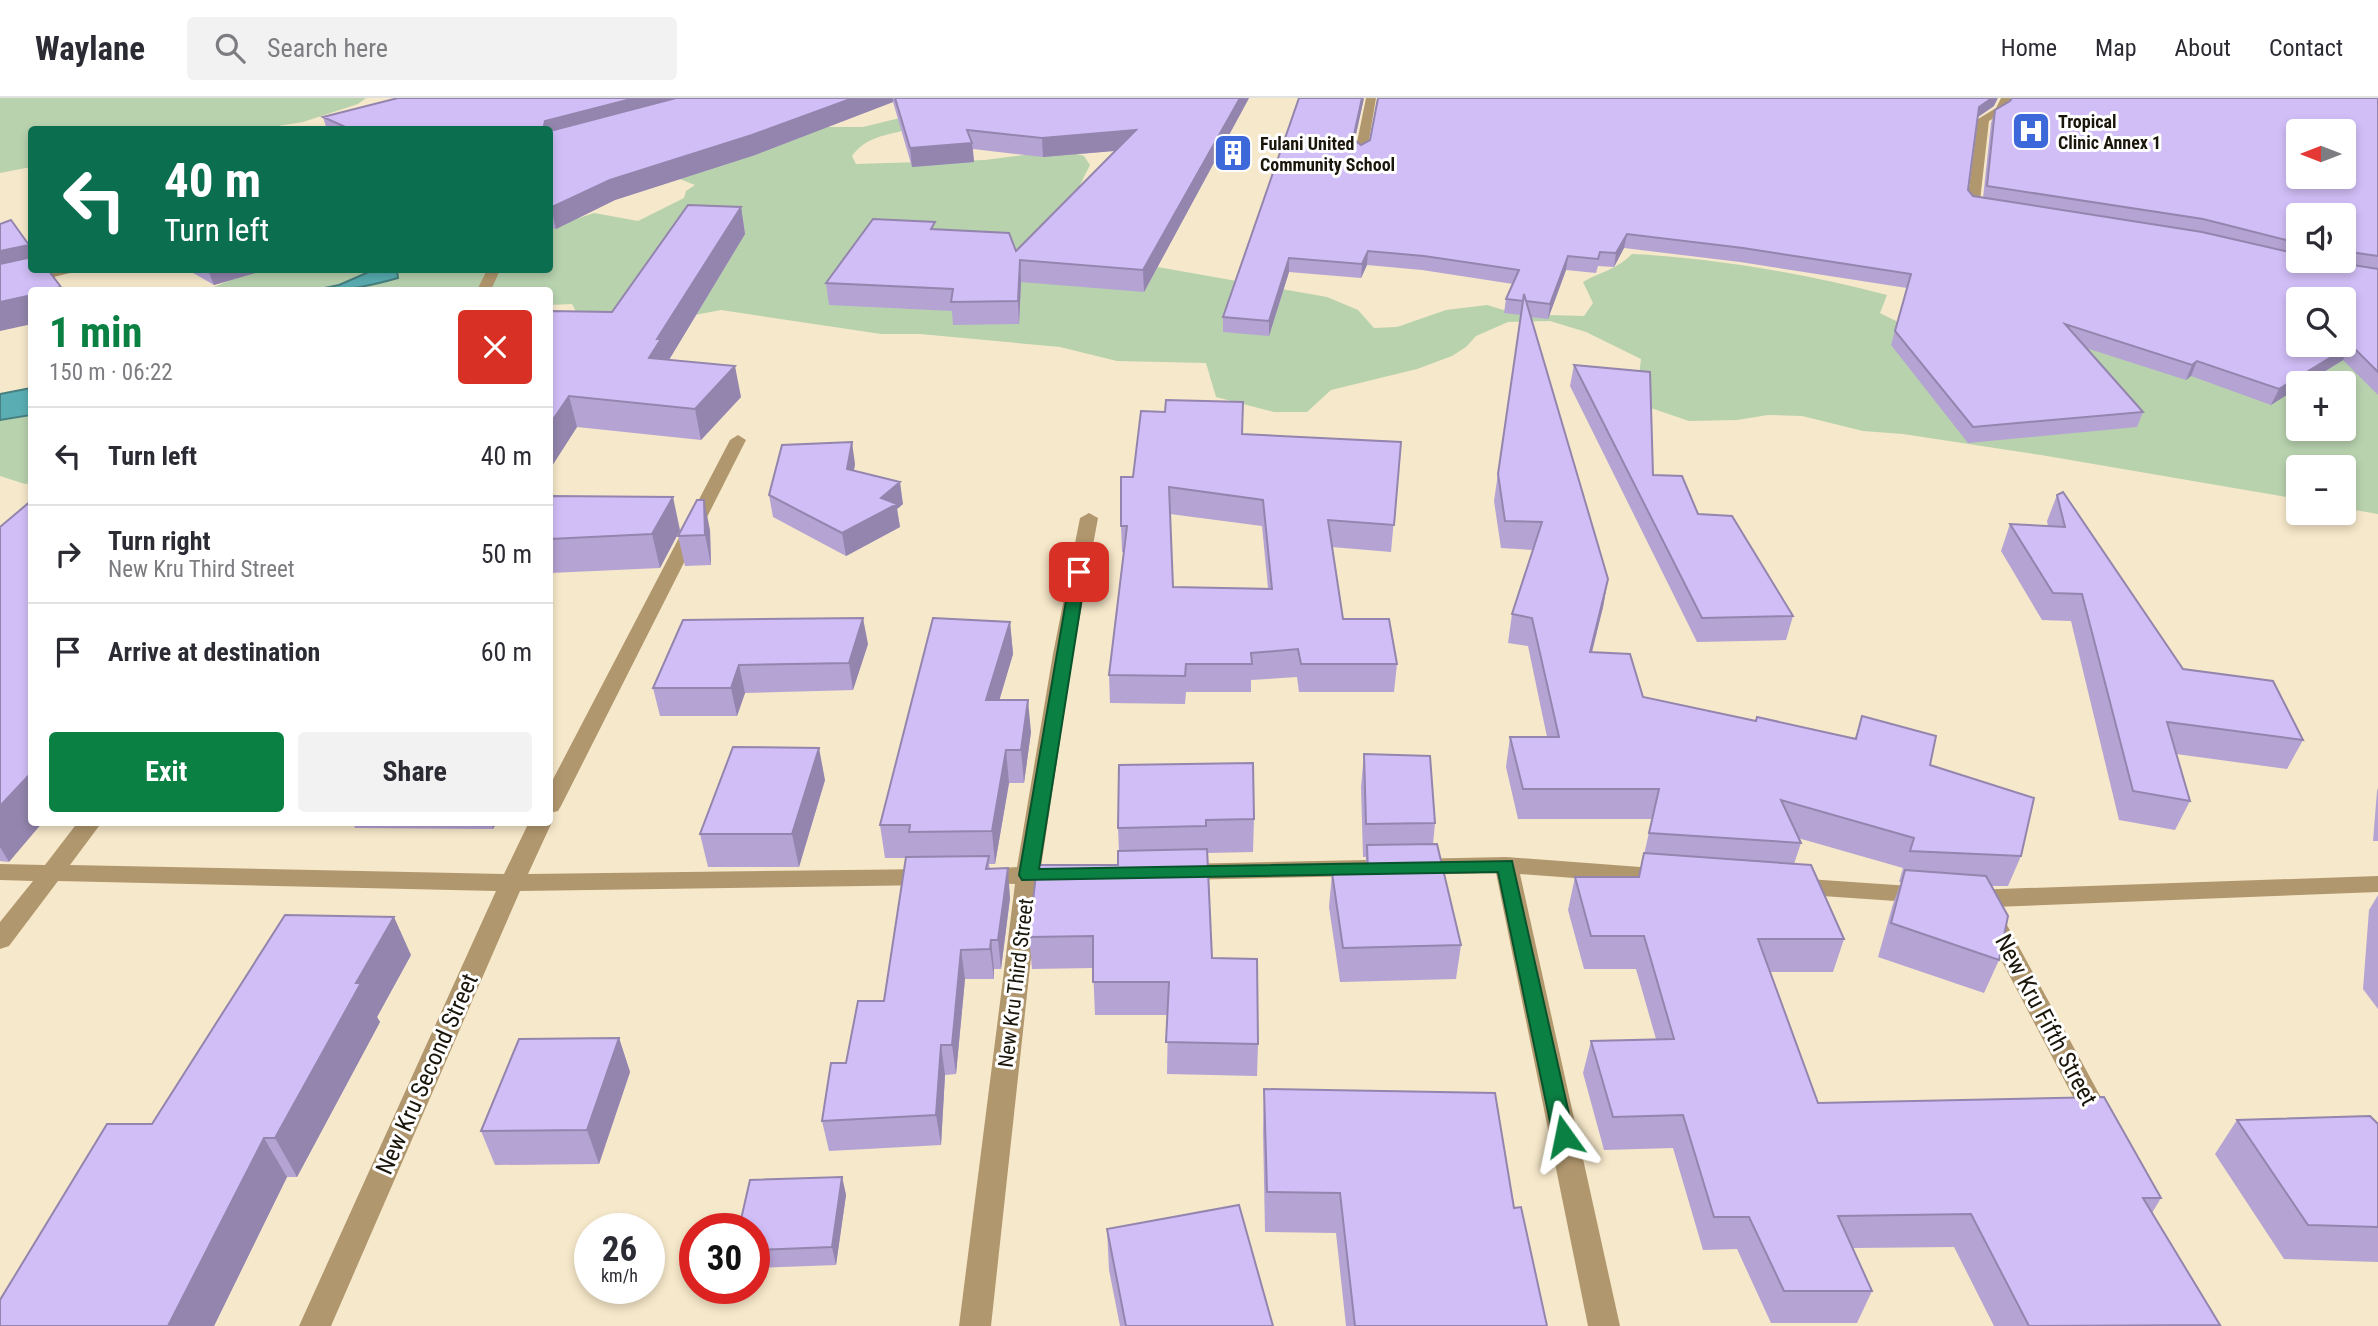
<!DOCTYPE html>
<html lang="en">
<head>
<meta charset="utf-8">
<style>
  body { margin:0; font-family:"Roboto Condensed",sans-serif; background:#f2f2f3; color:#2b2b33; height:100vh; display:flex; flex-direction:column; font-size:26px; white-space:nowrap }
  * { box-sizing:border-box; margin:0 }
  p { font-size:23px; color:#7c7c81 }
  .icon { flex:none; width:38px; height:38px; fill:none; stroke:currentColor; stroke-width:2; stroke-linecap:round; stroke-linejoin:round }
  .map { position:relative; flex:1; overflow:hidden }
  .drawer { position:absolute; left:28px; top:189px; width:525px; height:539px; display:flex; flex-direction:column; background:#fff; border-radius:7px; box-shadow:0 4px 10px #0003 }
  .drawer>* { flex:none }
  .top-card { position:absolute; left:28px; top:28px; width:525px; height:147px; border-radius:7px; box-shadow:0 4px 10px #0003; background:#0b6e4f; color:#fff; overflow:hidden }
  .needle { width:46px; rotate:270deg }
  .buttons { position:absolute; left:2286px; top:21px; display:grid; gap:14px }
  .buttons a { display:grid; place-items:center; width:70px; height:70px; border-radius:7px; background:#fff; box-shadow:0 4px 10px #0003; font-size:35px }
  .speed { position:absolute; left:574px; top:1115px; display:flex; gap:14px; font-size:35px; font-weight:700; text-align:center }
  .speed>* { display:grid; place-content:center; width:91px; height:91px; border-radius:50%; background:#fff; box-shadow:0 4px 10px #0003; line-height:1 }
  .speed small { font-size:18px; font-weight:400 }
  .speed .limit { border:10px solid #d22; background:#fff; color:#111 }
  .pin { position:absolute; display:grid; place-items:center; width:60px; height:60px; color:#fff; margin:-30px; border-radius:14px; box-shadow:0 4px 10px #0006 }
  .me { position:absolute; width:77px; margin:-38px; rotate:348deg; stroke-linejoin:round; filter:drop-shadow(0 0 5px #0008) }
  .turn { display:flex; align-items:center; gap:24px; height:147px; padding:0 21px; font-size:32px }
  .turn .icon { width:91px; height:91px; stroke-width:2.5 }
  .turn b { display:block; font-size:49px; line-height:60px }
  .round { display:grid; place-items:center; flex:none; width:74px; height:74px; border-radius:7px; background:#f2f2f3 }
  .summary { display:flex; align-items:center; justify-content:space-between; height:119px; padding:0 21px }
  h1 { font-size:42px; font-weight:700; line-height:52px; color:#0b8043 }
  .action { display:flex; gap:14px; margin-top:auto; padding:14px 21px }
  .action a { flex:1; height:80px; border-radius:7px; background:#0b8043; color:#fff; font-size:28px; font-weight:700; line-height:80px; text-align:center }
  .action a+a { background:#f2f2f3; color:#2b2b33 }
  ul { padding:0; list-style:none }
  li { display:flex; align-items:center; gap:21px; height:98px; padding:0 21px; border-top:2px solid #e1e1e2 }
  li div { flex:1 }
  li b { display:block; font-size:26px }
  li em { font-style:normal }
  header { display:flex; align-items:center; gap:42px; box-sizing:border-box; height:98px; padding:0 35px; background:#fff; border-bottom:2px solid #e1e1e2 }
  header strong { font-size:33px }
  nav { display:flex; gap:38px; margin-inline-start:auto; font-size:24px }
  .search { width:490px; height:63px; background:#f2f2f3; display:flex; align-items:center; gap:18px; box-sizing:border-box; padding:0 24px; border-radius:7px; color:#7c7c81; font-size:26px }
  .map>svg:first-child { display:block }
  .green { fill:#b8d2ae; fill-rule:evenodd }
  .water { fill:#5aaeb3; stroke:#478081; stroke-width:2 }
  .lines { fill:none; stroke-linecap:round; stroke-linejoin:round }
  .street { fill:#b1976e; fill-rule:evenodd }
  .wall { fill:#b5a3d4; fill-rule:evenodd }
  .shaded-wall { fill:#9385ad }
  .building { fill:#d2bef7; stroke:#9385ad; stroke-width:2; fill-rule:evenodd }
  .route { fill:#0b8043; stroke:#07532c; stroke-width:2 }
  .labels { text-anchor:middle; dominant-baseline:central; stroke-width:6; stroke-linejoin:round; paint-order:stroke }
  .far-poi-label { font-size:18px; font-weight:bold; fill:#1b160b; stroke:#fff; text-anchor:start }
  .street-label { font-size:21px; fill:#1b160b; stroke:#fff }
  .near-street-label { font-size:24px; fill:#1b160b; stroke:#fff }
</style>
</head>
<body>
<header>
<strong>Waylane</strong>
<div class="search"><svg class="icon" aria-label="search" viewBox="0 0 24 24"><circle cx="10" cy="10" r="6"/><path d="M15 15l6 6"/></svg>Search here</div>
<nav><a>Home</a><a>Map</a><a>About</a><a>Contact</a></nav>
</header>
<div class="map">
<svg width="2378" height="1228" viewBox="0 0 2378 1228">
  <rect width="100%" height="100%" fill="#f6e8ca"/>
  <path class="green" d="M0,0H366L358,6L303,24L259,31L32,32L31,69L0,75Z
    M912,17L902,33C882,38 865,40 852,58L856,66L985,62L1064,52L1084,58L1090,67L1074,99L1135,165L1327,199L1358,212L1374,230L1397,229L1446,212L1487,207L1517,216L1584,218L1593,205L1583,184C1600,174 1618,171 1632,156C1716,160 1806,176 1887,197L1880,215L1902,226L2066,240L2304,247L2378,274V416L2343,410V369H2298V401L2041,357L1903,336L1863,333L1802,318L1768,317L1737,322L1689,323L1645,308L1638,287L1641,261L1586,234L1550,223L1508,224L1476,238L1466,249L1452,258L1417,271L1331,292L1307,314H1274L1216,299L1206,265L1117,263L1060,249L920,236H881L721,212L684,219L577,215L572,206L550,207V192H350L398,180L397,172L371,173L339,187L315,192H207L254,172H550V130L594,115L638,123L684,100L686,93L695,87L662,74L794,29H863ZM2298,285H2343V331H2298Z
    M31,317V385L25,386L0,378V322Z"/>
  <path class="water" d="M397,172L398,180C370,188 345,193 315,192L339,187L371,173Z
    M31,290V317L0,322V296Z"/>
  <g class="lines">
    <path class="street" d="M1366,0H1376L1367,54L1361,57L1355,54Z
      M2001,0H2011L2004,14L1989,23L1980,103L1999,109L1993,113L1969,109L1967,106L1978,21L1996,10Z
      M50,172H72L70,175L0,192V184Z
      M487,172H500L491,192H477Z
      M738,337L746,342L561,708L558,713L550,715V687L730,342Z
      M1089,415L1098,420L1073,556L1041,769L1073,771L1077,777L1073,783L1039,786L991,1228H959L1015,786L974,784L970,778L974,772L1017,769L1053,556L1080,420Z
      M550,719L552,724L528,776L932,771L940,773L944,779L940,785L932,787L520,793L331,1228H299L496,793L58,783L9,848L0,851V824L33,783L0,782V766L45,767L78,724H102L70,767L504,776L529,724H550Z
      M1506,759L1667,771L1675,773L1679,779L1675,785L1667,787L1520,776L1620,1228H1588L1496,775L1181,782L1173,780L1169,774L1173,768L1181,766Z
      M2378,778V794L1994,809L2001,816L2115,1025L2111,1033L2101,1036L2091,1033L1977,816L1983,809L1962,807L1959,801L1962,795L1971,792Z
      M1793,780L1925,789L1934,791L1937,797L1934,803L1925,805L1793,796L1785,794L1781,788L1785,782Z"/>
  </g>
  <path class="wall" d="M394,0H1249L1144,194L1021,184L1019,226L953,227L952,213L829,207L826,185L936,131L1016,153L1115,53L1043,59L973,51L974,64L912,69L893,4L755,57L615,102L556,131L550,129V32H327L323,19L395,1Z
    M1364,0L1355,42L1361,47L1994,8L1978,19L1968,92L1973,98L1983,100L1991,25L1995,12L2378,0V297L2343,262L2306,285H2298L2271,307L2191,278L2186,282L2086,250L2143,314L2137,329L1968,345L1891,247L1907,190L1740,164L1624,150L1614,169L1598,168L1596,175L1566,172L1548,221L1530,219L1608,481L1603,509L1592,555L1643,599L1756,623L1855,640L1862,618L1930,667L2021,758L2008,788H1992L1999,862L1984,895L1878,859L1893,806L1901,784H1899L1903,770L1798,740L1801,745L1794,766L1844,841L1833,874H1770L1818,1005L2161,1100L2152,1115L2220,1227L2219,1228H1994L1954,1149L1853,1150L1872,1193L1857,1225H1771L1737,1151L1703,1152L1673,1050L1604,1052L1583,975L1591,943L1656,941L1636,871H1584L1568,812L1575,779H1639L1652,721H1518L1506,669L1510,639H1547L1528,548L1508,545L1512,516L1533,452L1501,450L1494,403L1521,217L1504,215L1506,201L1513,186L1422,172L1367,167L1361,180L1289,174L1269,238L1223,234V219ZM2298,117H2343V163H2298Z
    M741,109L745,136L669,262L741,299L701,342L577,329L550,371V213L612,214Z
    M188,172H265L214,187Z
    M1574,267L1653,377L1698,416L1793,518L1786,542L1697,544L1570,288Z
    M1243,336L1401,344L1391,454L1332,449L1343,521L1397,566L1394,594H1299L1297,579L1251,582V594H1186L1185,606L1110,605L1109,577L1124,454H1122L1121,428L1133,379ZM1170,416L1262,428L1268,490L1173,489Z
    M855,366L854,373L903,406L897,411L900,429L846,458L773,419L769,397Z
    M2057,397L2183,571L2303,642L2287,671L2176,656L2190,703L2175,732L2119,722L2071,523L2042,522L2001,453L2010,426L2048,428L2047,423Z
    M550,398L680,432L660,470L550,475Z
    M0,429L9,764L0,763Z
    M710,432L711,467L685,468L678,438Z
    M683,522L868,546L853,592L745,595L737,618H660L653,590Z
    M1010,524L1013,556L999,602L1031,634L1024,685H1009L995,766H989L990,771L1010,800L1001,871H994V881H965L956,976L945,977L941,1047L829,1053L822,1023L846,965L884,903L906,760H885L880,727Z
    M1364,656L1435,725L1433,746L1461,847L1456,881L1340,884L1329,809L1332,775L1365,774L1366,759H1363L1361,689Z
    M1253,665L1254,721L1253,754L1208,755L1212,860L1258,946L1257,978L1167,976L1168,917H1095L1093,870L1032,871L1029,839L1118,767L1119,753L1118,730Z
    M825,682L799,769H708L700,736Z
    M2378,690V743H2373L2377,693Z
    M352,724H497L493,731L355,730Z
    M2378,797V911L2363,891L2369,812Z
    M411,857L377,919L380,924L297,1079H287L214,1228H0L152,1026Z
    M619,940L630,974L599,1066L495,1067L481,1033Z
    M1264,991L1514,1110L1547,1228H1346L1336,1135L1265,1134L1263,1032Z
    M2237,1022L2378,1026V1164L2284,1161L2215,1056Z
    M842,1079L846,1097L836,1167L754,1170V1130Z
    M1107,1131L1273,1228H1120L1109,1172Z"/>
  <path class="shaded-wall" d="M635,0H710L550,41V32H543L545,23Z
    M853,0H893V4L755,57L615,102L556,131L551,110L610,82Z
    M1240,0H1249L1144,194L1143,172Z
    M1362,0H1364L1352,53L1353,41Z
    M1992,0H1998L1994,8L1975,21L1979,9Z
    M1136,32V51L1043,59L1042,40Z
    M972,45L974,64L912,69L910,50Z
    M741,109L745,136L667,265L649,260L657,241Z
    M1627,136L1624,150L1614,169L1616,155Z
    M29,147L32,152V172L0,181V153Z
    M1368,153L1367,167L1361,180L1362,166Z
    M1568,158L1566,172L1548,221L1550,206Z
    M1289,160V174L1269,238V223Z
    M1020,162L1021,184L1019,226L1018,203Z
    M208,172H265L214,187Z
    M32,197V226L0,233V204Z
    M2351,247L2343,262L2306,285H2298V290L2271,307L2279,291Z
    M2197,263L2191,278L2186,282L2192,267Z
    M735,268L741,299L701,342L695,311Z
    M569,298L577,329L550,371V326Z
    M852,344L855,366L850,393L847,371Z
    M900,384L903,406L897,411L900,429L846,458L842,435Z
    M673,399L680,432L660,470L652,436Z
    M704,402L710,432L711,467L705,437Z
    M1608,481L1603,509L1584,584L1590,554Z
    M863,520L868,546L853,592L849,565Z
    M1010,524L1013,556L990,634L986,602Z
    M739,567L745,595L737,618L731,590Z
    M1028,602L1031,634L1024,685L1021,652Z
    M819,650L825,682L799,769L792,736Z
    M1006,652L1009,685L995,766L992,733Z
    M32,674V724H43L9,764L0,749V708Z
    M491,724H497L493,731Z
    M1008,770L1010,800L1001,871L998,842Z
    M394,819L411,857L377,919L380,924L297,1079L275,1040L356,885Z
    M991,842L994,871V881L990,851Z
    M961,852L965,881L956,976L952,947Z
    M619,940L630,974L599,1066L587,1032Z
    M941,947L945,977L941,1047L936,1017Z
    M264,1040L287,1079L214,1228H168Z
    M842,1079L846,1097L836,1167L832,1149Z"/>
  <path class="building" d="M398,0H635L545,23L543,32H352L323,19Z
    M676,0H853L752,37L610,82L550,110V33Z
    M895,0H1240L1143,172L1020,162L1018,203L951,204L953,191L826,185L873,121L935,124L931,131L1009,135L1016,153L1136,32L1042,40L967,32L972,45L910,50Z
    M1299,0H1362L1353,41L1361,47L1370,42L1378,0H1992L1979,9L1968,92L1973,98L2202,134L2298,156V163H2328L2378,171V274L2351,247L2279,291L2197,263L2192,267L2065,226L2143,314L1973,329L1895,233L1911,176L1743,150L1627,136L1616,155L1600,154L1598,161L1568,158L1550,206L1526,203L1524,196L1523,203L1506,201L1519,172L1424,158L1368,153L1362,166L1289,160L1269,223L1223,219ZM2298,201H2343V247H2298Z
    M2012,0H2378V158L2343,153V117H2298V145L2203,121L1987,88L1995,12L2010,3ZM2298,33H2343V79H2298Z
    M688,107L741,109L657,241H661L649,260L735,268L695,311L569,298L550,326V213L612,214Z
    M11,122L29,147L0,153V126Z
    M32,159V172H48L61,189L48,192H32V197L0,204V166Z
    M1524,196L1608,481L1590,554L1630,556L1643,599L1756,623L1757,619L1856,641L1862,618L1936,638L1930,667L2034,700L2021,758L1910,753L1914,740L1781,702L1801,745L1649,735L1659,691H1523L1510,639H1559L1532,520L1512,516L1542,424L1505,423L1498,376Z
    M1574,267L1650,274L1653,377L1682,378L1698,416L1732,418L1793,518L1702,520Z
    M1166,302L1243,304L1242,336L1401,344L1394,427L1328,422L1343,521H1389L1397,566H1301L1298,551L1251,555L1252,566H1186L1185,578L1109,577L1127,428H1121V379H1133L1141,313L1165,314ZM1169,389L1263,402L1272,491L1173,489Z
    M852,344L847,371L900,384L881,400L897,406L842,435L769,397L782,347Z
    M2063,394L2183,571L2273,583L2303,642L2167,624L2190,703L2133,693L2082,496L2053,495L2010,426L2065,429L2057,397Z
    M550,398L673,399L652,436L550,441Z
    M32,402V674L0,708V429Z
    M697,402H704L705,437L678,438Z
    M863,520L849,565L739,567L731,590H653L683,522Z
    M933,520L1010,524L986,602H1028L1021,652H1006L992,733L909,734L910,727H880Z
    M733,649L819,650L792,736H700Z
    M1364,656L1430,658L1435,725L1366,726Z
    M1253,665L1254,721L1206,722V728L1118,730L1119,667Z
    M1437,746L1461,847L1343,850L1332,775L1368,774L1367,747Z
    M1207,751L1212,860L1257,861L1258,946L1166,944L1169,884H1093V838L1029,839L1037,767H1118V753Z
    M1644,755L1811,767L1844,841H1758L1818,1005L2104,999L2161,1100H2143L2220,1227L2029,1228L1971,1116L1838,1118L1872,1193H1784L1749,1119H1714L1683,1017L1613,1019L1591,943L1674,941L1644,838H1591L1575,779H1639Z
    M989,758L986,771L1008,770L998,842H991L990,851L961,852L952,947H941L936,1017L822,1023L831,965H846L858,903H884L906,759Z
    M1905,772L1986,778L2008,818L1999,862L1891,825Z
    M285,817L394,819L356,885H361L275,1040H264L168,1228H0V1202L107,1026H152Z
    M619,940L587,1032L481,1033L519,941Z
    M1264,991L1495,995L1514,1110L1521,1109L1547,1228H1355L1340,1095L1267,1094Z
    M2370,1018L2378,1026V1129L2308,1127L2237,1022Z
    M842,1079L832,1149L754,1152V1130H739L750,1082Z
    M1239,1107L1273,1228H1126L1107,1131Z"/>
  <path class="route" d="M1079,470L1086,474L1039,771L1512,763L1574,1038L1571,1045L1564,1047L1556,1045L1553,1038L1498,774L1022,782L1019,777L1071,474Z"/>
  <defs>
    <g id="hospital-square" transform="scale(2.0125)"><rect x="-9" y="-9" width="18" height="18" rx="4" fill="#3d68d9" stroke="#fff"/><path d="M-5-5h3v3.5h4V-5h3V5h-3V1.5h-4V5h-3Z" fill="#fff"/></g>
    <g id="building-square" transform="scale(2.0125)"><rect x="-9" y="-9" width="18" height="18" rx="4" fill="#3d68d9" stroke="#fff"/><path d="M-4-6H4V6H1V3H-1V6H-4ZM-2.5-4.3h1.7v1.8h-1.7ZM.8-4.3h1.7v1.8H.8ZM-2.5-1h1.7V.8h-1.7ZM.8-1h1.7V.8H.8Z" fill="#fff"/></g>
  </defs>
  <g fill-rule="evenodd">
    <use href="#hospital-square" x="2031" y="33"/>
    <use href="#building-square" x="1233" y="55"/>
  </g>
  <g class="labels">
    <g class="far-poi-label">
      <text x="2058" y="23">Tropical<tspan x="2058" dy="21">Clinic Annex 1</tspan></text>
      <text x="1260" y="45">Fulani United<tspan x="1260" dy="21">Community School</tspan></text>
    </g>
    <g class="street-label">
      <text transform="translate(1016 885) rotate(-83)">New Kru Third Street</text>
    </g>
    <g class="near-street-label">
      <text transform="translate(2046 922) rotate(62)">New Kru Fifth Street</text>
      <text transform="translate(427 976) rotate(-66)">New Kru Second Street</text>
    </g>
  </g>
</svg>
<div class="buttons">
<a><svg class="needle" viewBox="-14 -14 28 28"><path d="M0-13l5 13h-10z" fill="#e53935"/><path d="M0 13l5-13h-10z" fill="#7c7c81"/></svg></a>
<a><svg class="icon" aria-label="sound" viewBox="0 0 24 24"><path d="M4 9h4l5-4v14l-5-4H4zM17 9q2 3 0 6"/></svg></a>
<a><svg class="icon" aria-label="search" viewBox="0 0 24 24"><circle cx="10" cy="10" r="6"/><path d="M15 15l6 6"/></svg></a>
<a>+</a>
<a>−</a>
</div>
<div class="speed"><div>26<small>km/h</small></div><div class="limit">30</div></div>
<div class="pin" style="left:1079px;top:474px;background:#d93025"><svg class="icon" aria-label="arrive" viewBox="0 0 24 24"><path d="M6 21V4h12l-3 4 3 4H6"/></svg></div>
<svg class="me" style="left:1564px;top:1038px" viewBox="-20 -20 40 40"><path d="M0-17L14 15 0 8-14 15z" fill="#0b8043" stroke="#fff" stroke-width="4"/></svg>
<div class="top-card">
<div class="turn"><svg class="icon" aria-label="left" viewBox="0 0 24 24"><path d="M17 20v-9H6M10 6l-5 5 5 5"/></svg><div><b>40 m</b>Turn left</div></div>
</div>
<section class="drawer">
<div class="summary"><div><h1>1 min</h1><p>150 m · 06:22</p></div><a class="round" style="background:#d93025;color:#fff"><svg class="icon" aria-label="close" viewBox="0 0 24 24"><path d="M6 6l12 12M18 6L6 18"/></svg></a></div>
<ul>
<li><svg class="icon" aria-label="left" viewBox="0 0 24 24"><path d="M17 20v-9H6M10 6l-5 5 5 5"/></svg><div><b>Turn left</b></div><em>40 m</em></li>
<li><svg class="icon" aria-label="right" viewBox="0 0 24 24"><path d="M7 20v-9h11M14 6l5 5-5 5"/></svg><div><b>Turn right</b><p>New Kru Third Street</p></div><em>50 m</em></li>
<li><svg class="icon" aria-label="arrive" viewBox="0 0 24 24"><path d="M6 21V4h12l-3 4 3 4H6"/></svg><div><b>Arrive at destination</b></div><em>60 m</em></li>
</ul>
<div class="action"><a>Exit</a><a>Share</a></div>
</section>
</div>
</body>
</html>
